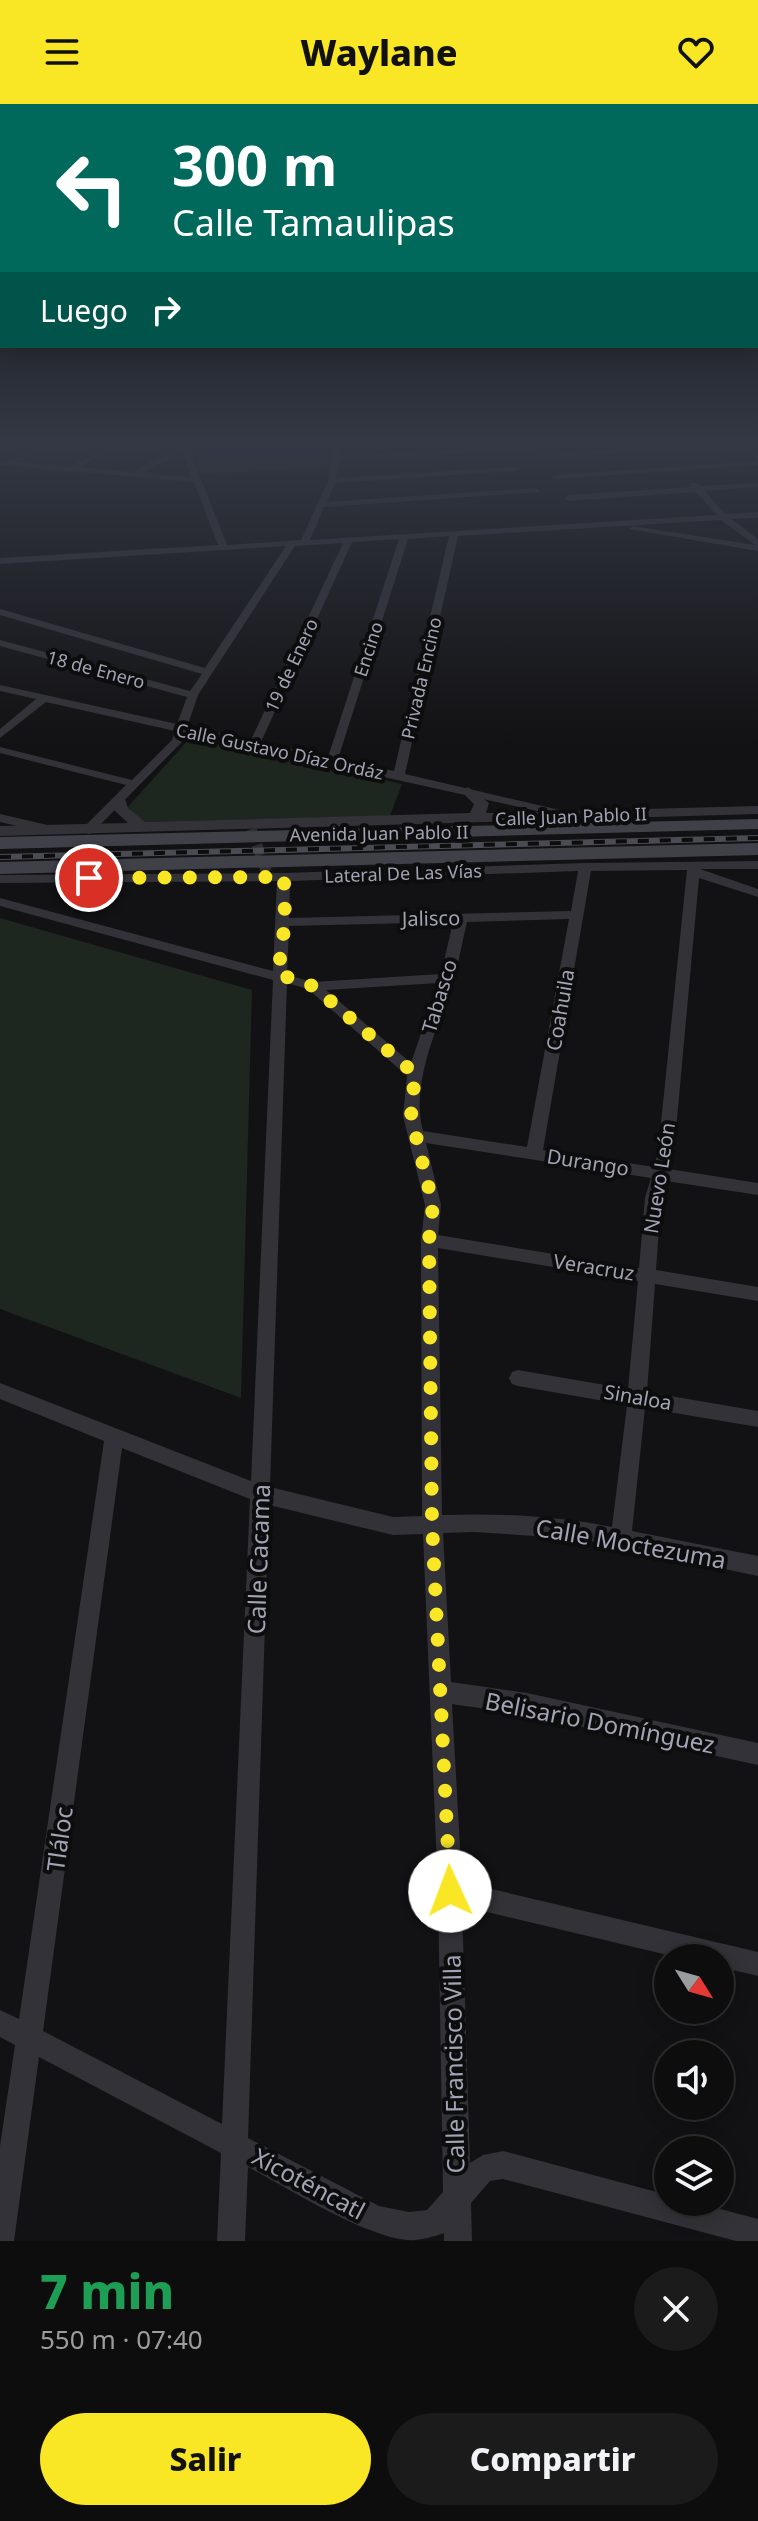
<!DOCTYPE html>
<html lang="es">
<head>
<meta charset="utf-8">
<style>
  body { margin:0; font-family:"Noto Sans",sans-serif; background:#1c1b1c; color:#f1f3f6; height:100vh; display:flex; flex-direction:column; font-size:30px; white-space:nowrap }
  * { box-sizing:border-box; margin:0 }
  p { font-size:26px; color:#9b9c9e }
  .icon { flex:none; width:44px; height:44px; fill:none; stroke:currentColor; stroke-width:2; stroke-linecap:round; stroke-linejoin:round }
  .map { position:relative; height:2137px; overflow:hidden }
  .panel { display:flex; flex-direction:column; background:#0e0d0e; flex:1 }
  .panel>* { flex:none }
  .banner { position:absolute; left:0px; top:0px; width:758px; height:244px; box-shadow:0 4px 20px #0003,0 0 0 2px #2e2d2e; background:#00695c; color:#fff; overflow:hidden }
  .needle { width:52px; rotate:127deg }
  .tools { position:absolute; left:654px; top:1840px; display:grid; gap:16px }
  .tools a { display:grid; place-items:center; width:80px; height:80px; border-radius:50%; background:#0e0d0e; box-shadow:0 4px 20px #0003,0 0 0 2px #2e2d2e; font-size:40px }
  .pin { position:absolute; display:grid; place-items:center; width:68px; height:68px; color:#fff; margin:-34px; border:4px solid #fff; border-radius:50%; box-shadow:0 2px 8px #0007 }
  .me { position:absolute; width:88px; margin:-44px; rotate:358deg; stroke-linejoin:round; filter:drop-shadow(0 0 6px #0008) }
  .turn { display:flex; align-items:center; gap:28px; height:168px; padding:0 40px; font-size:36px }
  .turn .icon { width:104px; height:104px; stroke-width:2.5 }
  .turn b { display:block; font-size:56px; line-height:68px }
  .then { display:flex; align-items:center; height:76px; padding:0 40px; background:#0003; gap:16px; font-size:30px }
  .round { display:grid; place-items:center; flex:none; width:84px; height:84px; border-radius:42px; background:#1c1b1c }
  .summary { display:flex; align-items:center; justify-content:space-between; height:136px; padding:0 40px }
  h1 { font-size:48px; font-weight:800; line-height:60px; color:#1e9e55 }
  .action { display:flex; gap:16px; margin-top:auto; padding:16px 40px }
  .action a { flex:1; height:92px; border-radius:48px; background:#f9e624; color:#111; font-size:32px; font-weight:800; line-height:92px; text-align:center }
  .action a+a { background:#1c1b1c; color:#f1f3f6 }
  header { display:flex; justify-content:space-between; align-items:center; height:104px; padding:0 40px; background:#f9e624; color:#111; font-size:36px; font-weight:800 }
  .map>svg:first-child { display:block }
  .green { fill:#1e2620 }
  .lines { fill:none; stroke-linecap:round; stroke-linejoin:round }
  .minor-tunnel { stroke:#2f2e33; stroke-width:11; stroke-dasharray:11 6; stroke-linecap:butt }
  .minor { fill:#333238; fill-rule:evenodd }
  .tertiary { fill:#333238; fill-rule:evenodd }
  .secondary { fill:#404048; fill-rule:evenodd }
  .rail-casing { stroke:#4b4b53; stroke-width:6 }
  .rail { stroke:#0d0d0e; stroke-width:4; stroke-dasharray:11; stroke-linecap:butt }
  .route { stroke:#f9e624; stroke-width:14; stroke-dasharray:0 25.2 }
  .labels { text-anchor:middle; dominant-baseline:central; stroke-width:8; stroke-linejoin:round; paint-order:stroke }
  .far-street-label { font-size:18px; fill:#a2a3b4; stroke:#0d0d0e }
  .street-label { font-size:20px; fill:#a2a3b4; stroke:#0d0d0e }
  .near-street-label { font-size:24px; fill:#a2a3b4; stroke:#0d0d0e }
</style>
</head>
<body>
<header><svg class="icon" aria-label="menu" viewBox="0 0 24 24"><path d="M4 6h16M4 12h16M4 18h16"/></svg>Waylane<svg class="icon" aria-label="heart" viewBox="0 0 24 24"><path d="M12 20l-8-8c-3-5 5-10 8-4 3-6 11-1 8 4z"/></svg></header>
<div class="map">
<svg width="758" height="2137" viewBox="0 0 758 2137">
  <rect width="100%" height="100%" fill="#121113"/>
  <path class="green" d="M195,342H331L330,363L201,370L191,344Z
    M190,634L402,680L390,712L143,718L126,705Z
    M0,814L252,886L241,1294L0,1205Z"/>
  <g class="lines">
    <path class="minor-tunnel" d="M251,725L267,769"/>
    <path class="minor" d="M40,342H50L17,358L69,363L112,342H122L79,363L132,368L183,342H193L189,345L227,441L301,436L328,377L333,342H341L339,352L502,343L505,347L339,357L336,374L515,363L519,365L515,367L335,379L327,398L537,384L540,388L324,403L310,436L717,411L696,388L568,397L564,394L568,391L692,383L690,380L694,378L701,382L758,379V383L705,387L725,410L758,408V414L731,415L758,435V447L629,425L633,422L755,441L721,416L458,432L405,670L564,707V713L185,629L181,639L92,729L88,730L82,726L84,723L126,681L0,649V643L132,676L172,636L175,627L46,598L0,634V625L36,595L0,587V581L177,620L187,593L0,542V536L190,587L202,570L0,511V505L205,564L286,442L0,460V454L218,441L194,378L0,361V357H6ZM182,348L192,373L143,369ZM449,432L394,667L338,655L408,435ZM399,435L328,653L261,638L352,438ZM343,439L251,636L187,623L198,591L295,442Z
      M671,342H713L709,344L540,354L536,352L540,350Z
      M731,342H741L758,350V355Z
      M758,357V361L555,375L551,373L555,371Z
      M0,710L56,723L58,726L52,730L0,718Z
      M758,757V765H700L758,785V793L699,774L674,1048L669,1065L758,1079V1091L666,1077L661,1094L656,1166L758,1183V1197L655,1180L647,1288L758,1307V1323L645,1304L632,1427L758,1452V1472L581,1435L474,1428L443,1429L451,1578L527,1589L758,1639V1661L527,1611L452,1600L462,1778L758,1848V1872L720,1863V1854H680L462,1802L470,2059L483,2051L503,2047L668,2091V2098H694L758,2115V2137H736L503,2075L490,2077L471,2099L472,2137H444V2129C433,2133 419,2137 407,2136C361,2131 290,2085 248,2063L245,2137H217L221,2049L39,1953L14,2137H0V2042L15,1941L0,1933V1906L19,1915L104,1337L0,1295V1279L251,1377L273,876L0,802V794L273,867L277,777L0,779V771L284,769L585,759ZM687,766L658,1048L654,1063L543,1046L591,767ZM578,767L571,807L289,814L290,777ZM569,815L527,1043L423,1027C410,978 438,925 453,878C459,858 462,838 467,818ZM453,818L441,870L313,878L287,871L289,822ZM287,879L308,885L407,972L403,1012L425,1101L421,1136L422,1412L393,1413L270,1383ZM438,879L411,959L326,886ZM426,1039L651,1074L645,1094L639,1164L438,1131L441,1101ZM438,1144L638,1177L628,1285L518,1266L512,1268L509,1274L512,1280L518,1282L627,1301L612,1423C557,1412 498,1409 442,1411ZM122,1344L250,1395L222,2020L43,1927ZM269,1401L393,1431L423,1430L438,1787L443,2088L427,2106L409,2108L379,2102L248,2034Z"/>
    <path class="tertiary" d="M468,683L489,699L486,709L758,702V710L0,732V722L128,719L114,706L112,695L119,691L124,692L128,704L145,718L470,709L474,700L461,687Z"/>
    <path class="secondary" d="M758,715V725L0,745V733Z
      M758,739V751L0,770V758Z"/>
    <g class="rail-casing">
      <path id="rail" d="M0,753L758,734"/>
    </g>
    <use href="#rail" class="rail"/>
  </g>
  <linearGradient id="sky" x2="0" y2="1"><stop stop-color="#0a090a"/><stop offset="0.53" stop-color="#333844"/><stop offset="1" stop-color="#333844" stop-opacity="0"/></linearGradient>
  <rect width="758" height="641" fill="url(#sky)"/>
  <g class="lines">
    <path class="route" d="M89,774L284,773L285,818L278,870L313,882L415,970L411,1012L433,1101L429,1136L432,1419L450,1787"/>
  </g>
  <g class="labels">
    <g class="far-street-label">
      <text transform="translate(368 545) rotate(-72)">Encino</text>
      <text transform="translate(291 561) rotate(-65)">19 de Enero</text>
      <text transform="translate(96 565) rotate(15)">18 de Enero</text>
      <text transform="translate(421 574) rotate(-77)">Privada Encino</text>
      <text transform="translate(280 647) rotate(12)">Calle Gustavo Díaz Ordáz</text>
      <text transform="translate(571 712) rotate(-2)">Calle Juan Pablo II</text>
      <text transform="translate(379 729) rotate(-1)">Avenida Juan Pablo II</text>
      <text transform="translate(403 769) rotate(-2)">Lateral De Las Vías</text>
    </g>
    <g class="street-label">
      <text transform="translate(431 814) rotate(-1)">Jalisco</text>
      <text transform="translate(439 892) rotate(-73)">Tabasco</text>
      <text transform="translate(560 906) rotate(-80)">Coahuila</text>
      <text transform="translate(588 1058) rotate(9)">Durango</text>
      <text transform="translate(659 1074) rotate(-81)">Nuevo León</text>
      <text transform="translate(594 1163) rotate(9)">Veracruz</text>
      <text transform="translate(638 1293) rotate(10)">Sinaloa</text>
    </g>
    <g class="near-street-label">
      <text transform="translate(631 1439) rotate(10)">Calle Moctezuma</text>
      <text transform="translate(258 1455) rotate(-88)">Calle Cacama</text>
      <text transform="translate(600 1618) rotate(11)">Belisario Domínguez</text>
      <text transform="translate(59 1735) rotate(-82)">Tláloc</text>
      <text transform="translate(453 1960) rotate(-91)">Calle Francisco Villa</text>
      <text transform="translate(309 2079) rotate(28)">Xicoténcatl</text>
    </g>
  </g>
</svg>
<div class="tools">
<a><svg class="needle" viewBox="-14 -14 28 28"><path d="M0-13l5 13h-10z" fill="#e53935"/><path d="M0 13l5-13h-10z" fill="#9b9c9e"/></svg></a>
<a><svg class="icon" aria-label="sound" viewBox="0 0 24 24"><path d="M4 9h4l5-4v14l-5-4H4zM17 9q2 3 0 6"/></svg></a>
<a><svg class="icon" aria-label="layers" viewBox="0 0 24 24"><path d="M12 4l9 5-9 5-9-5zM3 14l9 5 9-5"/></svg></a>
</div>
<div class="pin" style="left:89px;top:774px;background:#d93025"><svg class="icon" aria-label="arrive" viewBox="0 0 24 24"><path d="M6 21V4h12l-3 4 3 4H6"/></svg></div>
<svg class="me" style="left:450px;top:1787px" viewBox="-20 -20 40 40"><circle r="19" fill="#fff"/><path d="M0-13L10 11 0 6-10 11z" fill="#f9e624"/></svg>
<div class="banner">
<div class="turn"><svg class="icon" aria-label="left" viewBox="0 0 24 24"><path d="M17 20v-9H6M10 6l-5 5 5 5"/></svg><div><b>300 m</b>Calle Tamaulipas</div></div>
<div class="then">Luego<svg class="icon" aria-label="right" viewBox="0 0 24 24"><path d="M7 20v-9h11M14 6l5 5-5 5"/></svg></div>
</div>
</div>
<section class="panel">
<div class="summary"><div><h1>7 min</h1><p>550 m · 07:40</p></div><a class="round"><svg class="icon" aria-label="close" viewBox="0 0 24 24"><path d="M6 6l12 12M18 6L6 18"/></svg></a></div>
<div class="action"><a>Salir</a><a>Compartir</a></div>
</section>
</body>
</html>
